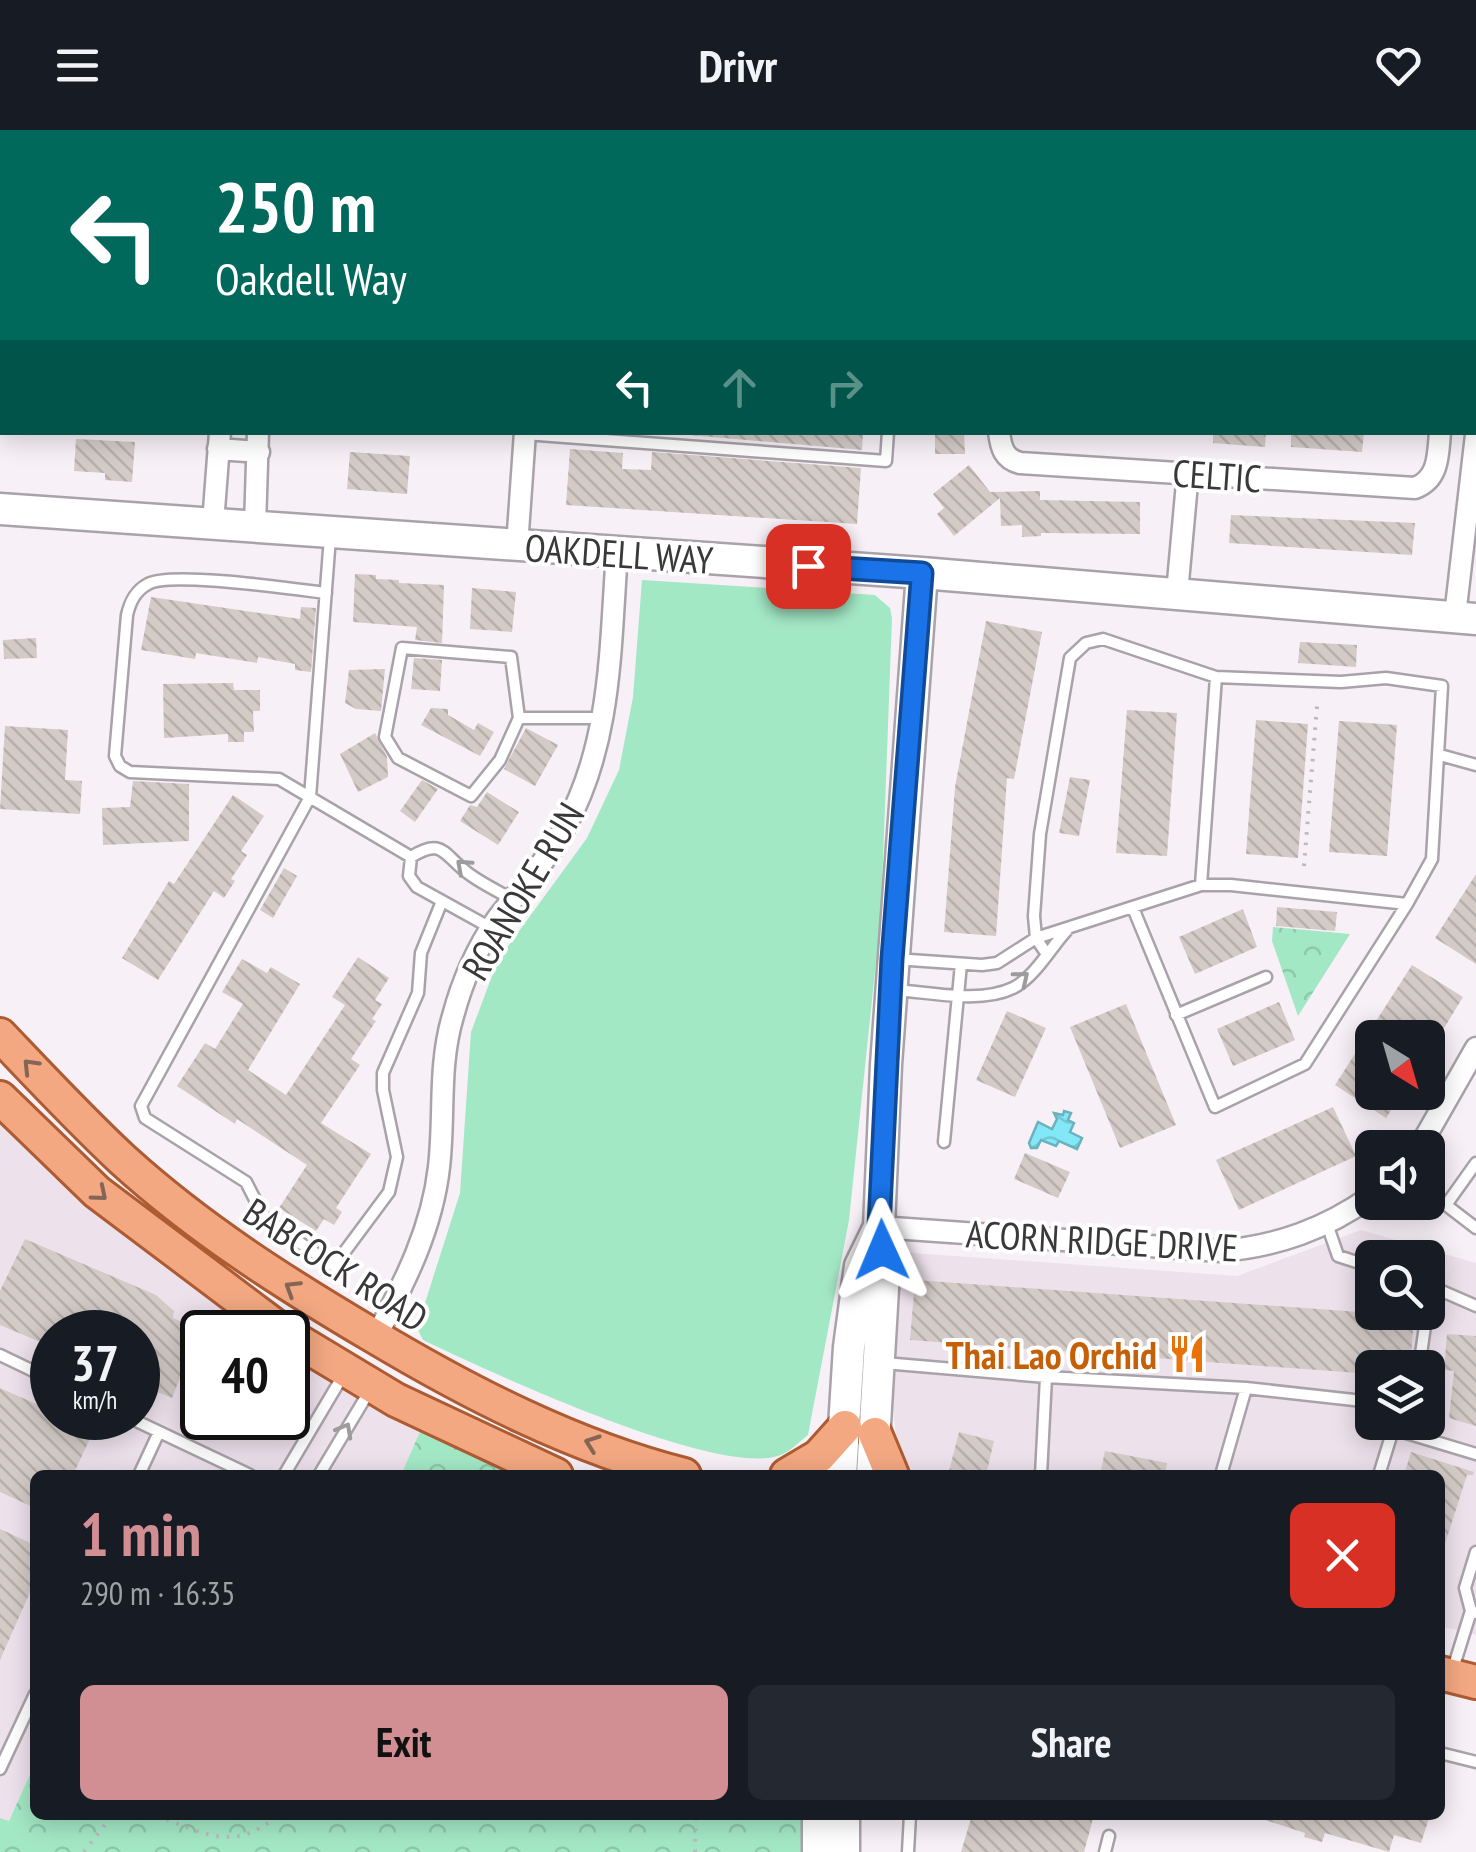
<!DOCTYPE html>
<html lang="en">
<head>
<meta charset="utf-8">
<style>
  body { margin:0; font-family:"PT Sans Narrow",sans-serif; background:#242831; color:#f1f3f6; height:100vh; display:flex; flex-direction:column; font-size:38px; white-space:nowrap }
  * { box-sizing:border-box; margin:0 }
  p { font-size:32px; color:#9ea1a6 }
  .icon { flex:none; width:55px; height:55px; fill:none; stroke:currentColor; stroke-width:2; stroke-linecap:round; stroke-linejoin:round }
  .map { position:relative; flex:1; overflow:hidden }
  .details { position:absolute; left:30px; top:1340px; width:1415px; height:350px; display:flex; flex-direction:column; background:#171b24; border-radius:15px; box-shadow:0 5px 25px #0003 }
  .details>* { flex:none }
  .banner { position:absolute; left:0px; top:0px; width:1478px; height:305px; box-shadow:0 5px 25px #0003; background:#00695c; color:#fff; overflow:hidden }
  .needle { width:65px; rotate:143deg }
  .controls { position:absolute; left:1355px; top:890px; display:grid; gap:20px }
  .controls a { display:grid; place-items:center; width:90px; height:90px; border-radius:15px; background:#171b24; box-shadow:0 5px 25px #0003; font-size:50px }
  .speed { position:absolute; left:30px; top:1180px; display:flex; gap:20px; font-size:50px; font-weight:700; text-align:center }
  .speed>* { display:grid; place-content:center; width:130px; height:130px; border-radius:50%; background:#171b24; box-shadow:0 5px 25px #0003; line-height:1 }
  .speed small { font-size:25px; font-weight:400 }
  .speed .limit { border:5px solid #111; border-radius:15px; background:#fff; color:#111 }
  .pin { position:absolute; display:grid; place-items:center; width:85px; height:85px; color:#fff; margin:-42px; border-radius:20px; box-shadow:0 5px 15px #0006 }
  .me { position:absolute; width:110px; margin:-55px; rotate:359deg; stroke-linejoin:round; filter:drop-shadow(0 0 8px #0008) }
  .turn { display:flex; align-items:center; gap:35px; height:210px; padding:0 50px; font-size:45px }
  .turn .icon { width:130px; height:130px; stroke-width:2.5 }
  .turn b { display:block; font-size:70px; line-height:85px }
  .lanes { display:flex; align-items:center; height:95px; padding:0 50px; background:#0003; justify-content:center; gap:50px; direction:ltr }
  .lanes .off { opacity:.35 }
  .round { display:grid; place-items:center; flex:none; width:105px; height:105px; border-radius:15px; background:#242831 }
  .headline { display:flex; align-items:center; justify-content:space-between; height:170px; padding:0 50px }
  h1 { font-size:60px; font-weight:700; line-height:75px; color:#d18f94 }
  .cta { display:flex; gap:20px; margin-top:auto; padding:20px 50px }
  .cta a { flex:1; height:115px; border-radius:15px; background:#d18f94; color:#111; font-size:40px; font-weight:700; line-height:115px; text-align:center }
  .cta a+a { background:#242831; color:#f1f3f6 }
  header { display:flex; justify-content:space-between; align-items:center; height:130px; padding:0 50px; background:#171b24; font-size:45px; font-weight:700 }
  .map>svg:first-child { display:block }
  .built { fill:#ede1ec; fill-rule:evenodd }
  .grass { fill:#a3e8c5 }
  .forest { fill:url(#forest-crowns) }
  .water { fill:url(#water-waves); stroke:#6cb2be; stroke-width:2.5 }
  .building { fill:url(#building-back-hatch) }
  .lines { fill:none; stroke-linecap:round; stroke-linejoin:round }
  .lane-casing { stroke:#a9a2a8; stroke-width:15 }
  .street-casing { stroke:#a9a2a8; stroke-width:25 }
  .secondary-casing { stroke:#a9a2a8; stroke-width:35 }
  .primary-casing { stroke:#ad5b32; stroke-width:38 }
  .path { stroke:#beb8be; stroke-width:4; stroke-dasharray:2.5 8; stroke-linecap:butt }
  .lane { stroke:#fff; stroke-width:10 }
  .street { stroke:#fff; stroke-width:20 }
  .secondary { stroke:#fff; stroke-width:30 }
  .primary { stroke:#f3a881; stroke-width:32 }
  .oneway { stroke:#9c9c9c }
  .oneway2 { stroke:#846556 }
  .route-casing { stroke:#114b97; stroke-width:25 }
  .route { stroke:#1a73e8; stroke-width:18 }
  .labels { text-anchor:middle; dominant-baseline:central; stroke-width:8; stroke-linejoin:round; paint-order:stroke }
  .street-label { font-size:38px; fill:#3a383a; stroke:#fff }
  .food-label { font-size:38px; font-weight:bold; fill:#c56008; stroke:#fff; text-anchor:end }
</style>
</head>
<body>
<header><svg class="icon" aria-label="menu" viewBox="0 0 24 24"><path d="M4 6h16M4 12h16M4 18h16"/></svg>Drivr<svg class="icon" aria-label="heart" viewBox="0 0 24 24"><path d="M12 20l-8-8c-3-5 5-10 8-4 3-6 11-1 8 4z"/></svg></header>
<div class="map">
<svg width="1476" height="1722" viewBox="0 0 1476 1722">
  <defs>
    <pattern id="forest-crowns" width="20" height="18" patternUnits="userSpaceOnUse" patternTransform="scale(2.5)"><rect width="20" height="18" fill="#a3e8c5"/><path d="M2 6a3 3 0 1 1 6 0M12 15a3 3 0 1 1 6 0" fill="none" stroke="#8dc8aa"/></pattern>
    <pattern id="water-waves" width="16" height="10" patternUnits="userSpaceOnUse" patternTransform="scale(2.5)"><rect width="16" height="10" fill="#82e7f6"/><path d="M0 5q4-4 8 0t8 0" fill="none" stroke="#71c7d4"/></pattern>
    <pattern id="building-back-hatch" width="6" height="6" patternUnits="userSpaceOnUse" patternTransform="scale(2.5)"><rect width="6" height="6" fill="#d4cbc7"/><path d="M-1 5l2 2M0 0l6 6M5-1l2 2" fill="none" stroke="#b7afac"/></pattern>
  </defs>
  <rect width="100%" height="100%" fill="#f7f0f7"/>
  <path class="built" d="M0,985L118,1095L186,1149L263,1202H202V1288H288V1219L422,1297L401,1345H35V1633L0,1710ZM52,1202H138V1288H52Z
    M1361,1100L1476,1133V1505L1440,1496V1345L901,1343L889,1249L898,1122L1237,1146ZM1372,1128H1428V1182H1372ZM1372,1238H1428V1292H1372Z"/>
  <path class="grass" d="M642,450L875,465L890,478L892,488L881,784L849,1090L808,1305C800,1311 792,1320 783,1324C724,1352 486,1240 423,1210L417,1198L460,1063L471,902L498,830L587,708L619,640L633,567Z"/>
  <path class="forest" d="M0,0H11L2,2L0,160Z
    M1273,797L1350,804L1298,886L1272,811Z
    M422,1297L519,1345H401Z
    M35,1633V1685H806L803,1722H0V1688L9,1691Z"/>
  <path class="water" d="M1064,981L1071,983L1068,990L1074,993L1070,1002L1082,1008L1077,1019L1059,1011L1056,1016L1041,1010L1037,1018H1031L1029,1013L1038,992L1052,999L1057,989L1054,983L1063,985Z"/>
  <path class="building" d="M654,302H863L862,320Z
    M935,302H964L965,324H935Z
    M1213,302H1266L1265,317L1213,313Z
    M1291,302H1364L1362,322L1291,317Z
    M76,309L135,312L132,352L105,350V343L74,341Z
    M570,319L623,323L622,339L651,340L652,322L861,338L857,394L566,375Z
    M350,322L410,326L407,364L347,359Z
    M969,335L990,362L1040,361V370L1140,372V404L1041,403V406L1022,407V395L1001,396L1000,368L954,406L937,384L944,378L933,364Z
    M1231,385L1415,393L1412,425L1229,413Z
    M355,444L376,445V449L399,450V453L444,455L442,513L415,510L417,497L353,492Z
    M472,458L516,462L512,502L470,499Z
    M151,467L300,489L301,477L316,478L311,542L295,540V534L258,527L257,533L196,523L195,529L141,520Z
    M986,491L1042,502L1014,649L1007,648L996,806L944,802L955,657Z
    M36,508L37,528L4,529L3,510Z
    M1300,512L1357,515L1356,537L1298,533Z
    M414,528L442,530L440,561L411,559Z
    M385,539L381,581L356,579L345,573L349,540Z
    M233,553L234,560H260V581H253L254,602H244V612H228V604L164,608L163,554Z
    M431,578L448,579V585L474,600L478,593L494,602L480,626L421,595Z
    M1127,580L1177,583L1167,726L1116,723Z
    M1256,590L1308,594L1298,728L1246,724Z
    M1339,591L1397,595L1387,726L1329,722Z
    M5,596L68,600L65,650L82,651L80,684L0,679Z
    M526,598L558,615L535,656L504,639Z
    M375,603L387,627L388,647L358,662L340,624Z
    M1070,647L1090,650L1079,706L1059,703Z
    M422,650L438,659L415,692L400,681Z
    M133,651L189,654V711L103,715L102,678L130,677Z
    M487,662L519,682L498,715L460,691L470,675L477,677Z
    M233,665L264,686L241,721L247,725L231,749L235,751L224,768L214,761L158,850L122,828L169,751L174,754Z
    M284,738L297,746L273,788L260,780Z
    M1476,744V834L1435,808Z
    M1277,777L1337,782L1335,801L1276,796Z
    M1243,779L1257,817L1195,844L1179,807Z
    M358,827L389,848L375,870L382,874L372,889L376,891L351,929L360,935L321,993L371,1024L336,1078L342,1082L334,1095L324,1089L316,1101L279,1078L307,1035L237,989L235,994L177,956L205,913L215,919L243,874L222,862L242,829L267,843L271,837L300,854L248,940L286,965L345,875L332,867Z
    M1412,835L1463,867L1438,908H1372V962H1403L1386,988L1335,955Z
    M1279,872L1295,910L1233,936L1217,899Z
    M1126,874L1176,995L1120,1018L1070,897Z
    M1007,881L1046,898L1015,967L976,950Z
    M1333,977L1356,1026L1239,1080L1216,1030Z
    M1025,1023L1070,1042L1058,1068L1014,1049Z
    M25,1109L156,1165L174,1181L173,1188L199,1200L172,1268L138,1254V1202H52V1217L0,1195V1161Z
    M915,1150L1414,1186L1410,1238H1372V1244L910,1210Z
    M1447,1204L1476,1206V1296L1449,1288L1454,1241L1444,1240Z
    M0,1258L52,1281V1288H66L94,1300L73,1345H35V1378L0,1362Z
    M959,1302L994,1311L986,1345H948Z
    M1105,1321L1167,1333L1165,1345H1100Z
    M1411,1322L1474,1342L1473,1345H1467L1443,1420H1440V1345H1404Z
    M0,1399L35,1415V1451L0,1530Z
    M972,1685H1094L1084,1722H961Z
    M1259,1685H1430L1421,1713L1394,1705L1389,1722L1325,1703L1322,1712L1304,1707L1305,1703L1259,1688Z"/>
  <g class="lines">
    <g class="lane-casing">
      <path id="lane" d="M640,0L673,2
        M909,2V0
        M525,304L886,331L888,302
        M330,407L310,667L141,976L145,988L246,1052L265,1089L334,1136L389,1062L397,1027L383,960V943L418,863L421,823L442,771
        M326,463C294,459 170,441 148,454C135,461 130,472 127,485L115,626L120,636L130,642L279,649L411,727
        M519,588L500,630L471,666L398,628L385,607L402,518L511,527L519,588H603
        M1440,625L1476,635
        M1201,755L1216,547
        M491,798L417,757L409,746L411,727C441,708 443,723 464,740C478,752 496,760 512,769
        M1046,823L1036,808L1034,786L1040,704L1070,528L1086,513L1103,509L1216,547L1341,552L1386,548L1442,556L1432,729L1407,774L1305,934L1215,977L1133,778
        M895,829L982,835L997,833L1036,808L1201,755H1231L1407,774
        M895,860C930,862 980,874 1013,858C1035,847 1051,817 1067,800
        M1176,885L1266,847
        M944,1012L961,834
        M1476,1033L1446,1075L1476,1098
        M1428,1068L1446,1075
        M1327,1094L1338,1126L1372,1137
        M1428,1155L1476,1176
        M0,1225L52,1250
        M884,1233L1046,1247L1246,1258L1372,1272
        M1419,1238L1427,1182
        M130,1288L250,1345
        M1393,1299L1476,1324
        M139,1345L159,1302
        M284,1345L345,1242
        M319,1345L370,1260
        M1041,1345L1046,1247
        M1221,1345L1246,1258
        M1379,1345L1395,1293
        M1471,1481L1465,1458L1476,1422
        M1452,1542L1471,1481L1476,1483
        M1440,1623L1476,1632
        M0,1639L35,1564
        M908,1722L910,1685
        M1105,1722L1109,1706"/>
    </g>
    <g class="street-casing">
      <path id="street" d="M107,2V0
        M425,2V0
        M544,2L545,0
        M1020,2V0
        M1466,2V0
        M999,302C1001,318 1004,329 1020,333L1415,358C1439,349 1438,325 1440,302
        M218,319L259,322
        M213,393L220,302
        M255,396L258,302
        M517,416L525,302
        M1177,463L1188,342
        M1455,486L1476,305
        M1419,1018L1476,918
        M879,1097L1221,1121C1278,1116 1325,1099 1372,1066
        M376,1207C404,1153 432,1100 439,1037C445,986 438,936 453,886C462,852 477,818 497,789C520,759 547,731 565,697C612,613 610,516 617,423"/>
    </g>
    <g class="secondary-casing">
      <path id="secondary" d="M0,379L922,443L1476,489
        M841,1345L849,1217L860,1136L879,1097
        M872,1345L884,1142L879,1097L886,935L922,443
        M818,1722V1685
        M844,1722V1685"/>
    </g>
    <g class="primary-casing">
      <path id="primary" d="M0,905C40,947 80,990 123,1030C199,1099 284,1153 372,1205C469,1263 574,1317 684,1345
        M0,968L97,1062L283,1202
        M288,1205L396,1270L556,1345
        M875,1304L892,1345
        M787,1345L819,1326L845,1297
        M1440,1543L1476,1552"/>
    </g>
    <path class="path" d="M0,46H2
      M1304,736L1317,576
      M157,1685C204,1705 237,1722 278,1685
      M84,1722L112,1685
      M695,1722L696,1685"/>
    <use href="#lane" class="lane"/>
    <use href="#street" class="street"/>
    <use href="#secondary" class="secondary"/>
    <use href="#primary" class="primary"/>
  </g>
  <defs><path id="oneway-chevron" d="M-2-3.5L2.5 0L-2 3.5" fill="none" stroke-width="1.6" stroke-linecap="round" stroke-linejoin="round" transform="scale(2.5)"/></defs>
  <g class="oneway">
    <use href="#oneway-chevron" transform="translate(463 736) rotate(-138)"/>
    <use href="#oneway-chevron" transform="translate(1022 848) rotate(-39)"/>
    <use href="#oneway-chevron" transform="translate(345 1300) rotate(-61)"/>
  </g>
  <g class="oneway2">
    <use href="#oneway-chevron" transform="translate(30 936) rotate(-134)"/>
    <use href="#oneway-chevron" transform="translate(100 1064) rotate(40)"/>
    <use href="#oneway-chevron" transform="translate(292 1158) rotate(-148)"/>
    <use href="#oneway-chevron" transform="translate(592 1313) rotate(-160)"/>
  </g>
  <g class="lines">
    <g class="route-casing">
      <path id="route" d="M808,436L922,443L892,829L879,1097L882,1120"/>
    </g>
    <use href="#route" class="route"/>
  </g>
  <defs>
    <g id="restaurant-bare" transform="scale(3)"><path d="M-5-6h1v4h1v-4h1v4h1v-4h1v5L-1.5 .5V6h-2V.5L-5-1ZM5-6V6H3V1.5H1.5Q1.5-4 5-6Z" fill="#e8710a" stroke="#fff" stroke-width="2.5" paint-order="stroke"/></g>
  </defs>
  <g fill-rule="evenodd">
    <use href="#restaurant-bare" x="1187" y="1224"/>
  </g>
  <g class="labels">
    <g class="street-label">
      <text transform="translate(1217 345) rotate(4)">CELTIC</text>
      <text transform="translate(619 423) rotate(4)">OAKDELL WAY</text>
      <text transform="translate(522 761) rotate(-59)">ROANOKE RUN</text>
      <text transform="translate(1102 1110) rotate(3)">ACORN RIDGE DRIVE</text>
      <text transform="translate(336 1134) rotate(33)">BABCOCK ROAD</text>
    </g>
    <g class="food-label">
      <text x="1157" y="1224">Thai Lao Orchid</text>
    </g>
  </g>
</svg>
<div class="controls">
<a><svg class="needle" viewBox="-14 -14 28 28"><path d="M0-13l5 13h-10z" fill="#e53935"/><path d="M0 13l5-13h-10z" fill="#9ea1a6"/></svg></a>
<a><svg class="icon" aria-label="sound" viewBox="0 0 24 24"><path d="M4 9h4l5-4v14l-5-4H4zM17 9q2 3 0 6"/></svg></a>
<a><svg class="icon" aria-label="search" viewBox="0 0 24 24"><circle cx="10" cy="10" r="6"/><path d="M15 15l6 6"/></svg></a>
<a><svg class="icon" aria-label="layers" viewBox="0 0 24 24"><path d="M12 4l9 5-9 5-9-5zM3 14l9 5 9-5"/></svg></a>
</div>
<div class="speed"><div>37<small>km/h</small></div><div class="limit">40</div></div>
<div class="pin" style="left:808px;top:436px;background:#d93025"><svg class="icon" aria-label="arrive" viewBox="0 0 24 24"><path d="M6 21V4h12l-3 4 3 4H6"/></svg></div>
<svg class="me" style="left:882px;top:1120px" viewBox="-20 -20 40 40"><path d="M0-17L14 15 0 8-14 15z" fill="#1a73e8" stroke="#fff" stroke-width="4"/></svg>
<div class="banner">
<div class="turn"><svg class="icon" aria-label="left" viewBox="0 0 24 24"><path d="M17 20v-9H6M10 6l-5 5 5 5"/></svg><div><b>250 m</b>Oakdell Way</div></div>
<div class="lanes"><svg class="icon" aria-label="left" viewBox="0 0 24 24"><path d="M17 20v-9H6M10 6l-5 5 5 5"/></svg><svg class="icon off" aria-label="ahead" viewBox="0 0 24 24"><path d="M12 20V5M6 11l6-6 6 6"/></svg><svg class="icon off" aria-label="right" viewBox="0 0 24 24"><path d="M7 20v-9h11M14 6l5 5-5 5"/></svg></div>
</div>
<section class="details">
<div class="headline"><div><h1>1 min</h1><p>290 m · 16:35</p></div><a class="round" style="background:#d93025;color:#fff"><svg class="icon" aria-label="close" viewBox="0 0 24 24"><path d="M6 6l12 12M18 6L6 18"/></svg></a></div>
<div class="cta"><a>Exit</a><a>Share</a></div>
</section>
</div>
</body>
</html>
